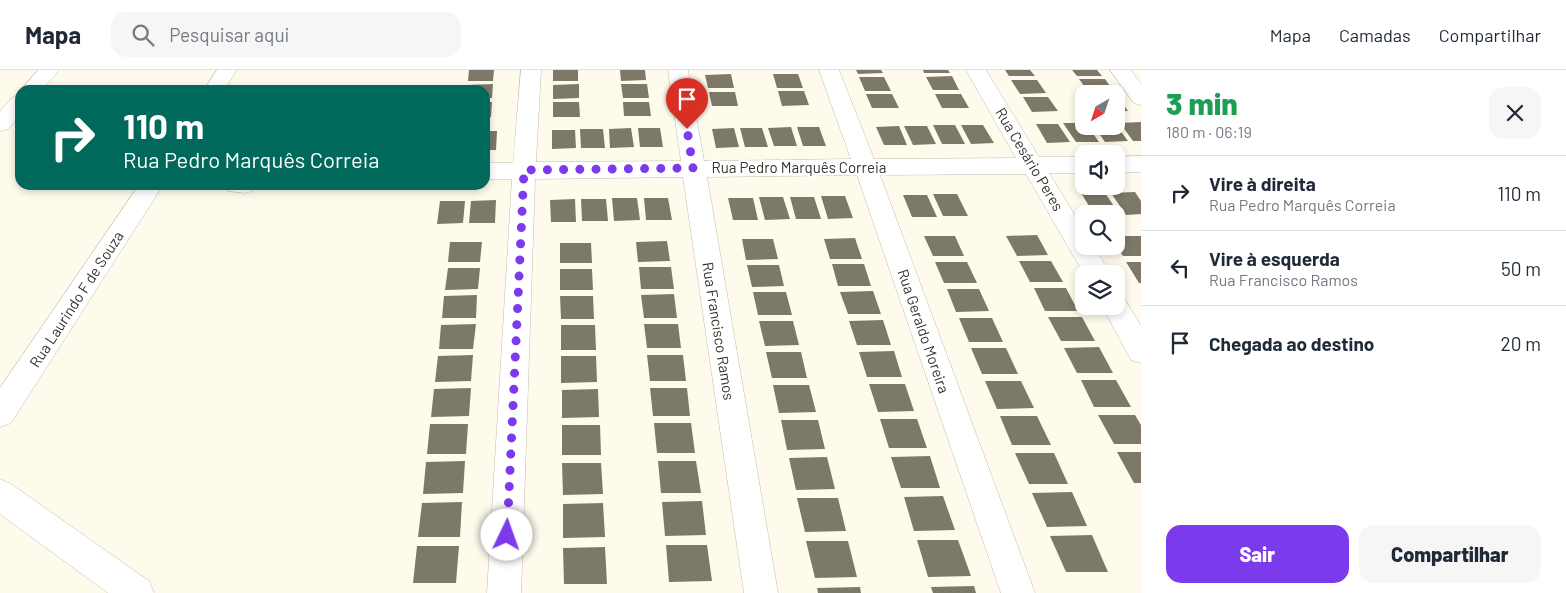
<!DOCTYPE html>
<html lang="pt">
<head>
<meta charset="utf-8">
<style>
  body { margin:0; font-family:Barlow,sans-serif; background:#f6f6f7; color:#1f2937; height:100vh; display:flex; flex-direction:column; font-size:19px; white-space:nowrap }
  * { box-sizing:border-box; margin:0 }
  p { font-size:16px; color:#747a83 }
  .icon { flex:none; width:28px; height:28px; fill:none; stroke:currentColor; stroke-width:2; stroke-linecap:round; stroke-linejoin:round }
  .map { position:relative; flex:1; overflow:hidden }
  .panel { display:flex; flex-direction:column; background:#fff; width:425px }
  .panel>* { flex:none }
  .banner { position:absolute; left:15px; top:15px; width:475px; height:105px; border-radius:15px; box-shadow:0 2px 8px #0003; background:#00695c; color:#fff; overflow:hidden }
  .needle { width:32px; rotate:219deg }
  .tools { position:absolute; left:1075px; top:15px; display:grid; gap:10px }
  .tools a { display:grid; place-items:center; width:50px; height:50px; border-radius:10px; background:#fff; box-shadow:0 2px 8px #0003; font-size:25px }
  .pin { position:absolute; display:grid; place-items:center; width:42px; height:42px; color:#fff; margin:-51px -21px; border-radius:50% 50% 50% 0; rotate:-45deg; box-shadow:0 0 5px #0007 }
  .pin .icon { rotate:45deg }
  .me { position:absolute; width:55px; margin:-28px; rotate:3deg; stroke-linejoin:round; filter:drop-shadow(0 0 4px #0008) }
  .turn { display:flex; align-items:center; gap:18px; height:105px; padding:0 25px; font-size:22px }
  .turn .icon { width:65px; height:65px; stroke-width:2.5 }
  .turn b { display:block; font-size:35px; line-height:42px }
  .round { display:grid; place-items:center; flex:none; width:52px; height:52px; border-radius:15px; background:#f6f6f7 }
  .overview { display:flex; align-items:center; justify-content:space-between; height:85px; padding:0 25px }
  h1 { font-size:30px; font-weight:800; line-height:38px; color:#1e9e55 }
  .button { display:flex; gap:10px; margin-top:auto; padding:10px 25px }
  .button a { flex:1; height:58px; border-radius:15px; background:#7c3aed; color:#fff; font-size:20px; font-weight:800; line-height:58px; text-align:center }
  .button a+a { background:#f6f6f7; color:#1f2937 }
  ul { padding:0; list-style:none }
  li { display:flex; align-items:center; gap:15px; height:75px; padding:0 25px; border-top:1px solid #e0e1e3 }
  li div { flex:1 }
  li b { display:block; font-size:19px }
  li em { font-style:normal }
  header { display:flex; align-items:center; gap:30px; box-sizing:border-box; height:70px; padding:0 25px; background:#fff; border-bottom:1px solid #e0e1e3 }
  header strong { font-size:24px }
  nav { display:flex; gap:28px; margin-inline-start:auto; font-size:18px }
  .search { width:350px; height:45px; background:#f6f6f7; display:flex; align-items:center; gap:12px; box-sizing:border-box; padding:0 18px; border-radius:15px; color:#747a83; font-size:19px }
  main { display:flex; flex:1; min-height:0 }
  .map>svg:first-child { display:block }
  .building { fill:#7c7968 }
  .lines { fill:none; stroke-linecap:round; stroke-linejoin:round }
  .minor-casing { stroke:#c1bdaa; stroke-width:1 }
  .minor { fill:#fff; fill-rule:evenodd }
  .route { stroke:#7c3aed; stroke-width:9; stroke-dasharray:0 16.2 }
  .labels { text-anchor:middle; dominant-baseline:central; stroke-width:5; stroke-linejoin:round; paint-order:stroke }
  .street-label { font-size:15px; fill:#36342d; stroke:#fff }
</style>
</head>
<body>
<header>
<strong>Mapa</strong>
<div class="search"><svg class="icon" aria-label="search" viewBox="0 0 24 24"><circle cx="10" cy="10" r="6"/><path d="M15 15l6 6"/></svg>Pesquisar aqui</div>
<nav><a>Mapa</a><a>Camadas</a><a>Compartilhar</a></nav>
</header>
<main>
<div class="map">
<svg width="1141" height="523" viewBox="0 0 1141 523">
  <rect width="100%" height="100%" fill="#fefbec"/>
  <path class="building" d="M469,0H494L493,11H468Z
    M553,0H578V11H553Z
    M620,0H645L646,10L621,11Z
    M856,0H881L883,3L858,4Z
    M923,0H948L950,3H924Z
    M1005,0H1030L1035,6H1009Z
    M1072,0H1097L1102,6H1077Z
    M731,4L734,18H708L705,5Z
    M773,4H798L803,18H777Z
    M952,6L959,20H933L926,7Z
    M859,7H884L891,21H865Z
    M1079,9H1105L1115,23H1089Z
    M1011,10H1037L1046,23L1020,24Z
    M493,14L492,28H485V20H467V15Z
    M579,14V28L553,29V15Z
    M621,14H647L649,28H623Z
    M778,21H804L809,35L782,36Z
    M709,22H735L738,36H712Z
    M866,24H892L899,38H872Z
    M935,24H961L969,38H942Z
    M1023,27H1048L1058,41L1032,42Z
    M1116,27H1118L1128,41H1116Z
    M485,32H492L491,47H485Z
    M553,32H579L580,47H553Z
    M623,32H649L651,46H624Z
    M1141,52V71H1133L1120,53Z
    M1063,53H1084V56H1088L1099,72H1076Z
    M1036,54H1058L1070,72L1047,73Z
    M933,55H955L965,74H942Z
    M961,55H983L994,73L971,74Z
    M899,56L907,75H884L876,57Z
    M904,56H927L936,74L913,75Z
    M1094,56H1117L1128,71L1105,72Z
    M791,57L797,76H774L768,58Z
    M797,57H819L826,76H803Z
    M631,58L634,77L610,78L609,59Z
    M638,58H660L663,77H640Z
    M734,58L739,77L716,78L712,59Z
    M740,58H762L768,77H745Z
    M580,59H603L605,78H581Z
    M552,60H575L576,78L552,79Z
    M485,61H497L496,80H485Z
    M1135,122L1141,131V144L1126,145L1111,123Z
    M1081,123H1105L1120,145L1094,144Z
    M933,124H957L968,146H943Z
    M903,125H927L937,147H912Z
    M821,126H845L853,148L828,149Z
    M759,127H783L790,149L765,150Z
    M790,127H814L821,149H796Z
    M612,128H637L640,150L614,151Z
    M644,128H668L672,150H646Z
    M728,128H753L758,150H733Z
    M575,129L576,152H551L550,130Z
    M581,129H606L608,151H582Z
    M496,130L495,153H469L471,131Z
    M440,131H465L463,153L437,154Z
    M1037,165L1048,185L1017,186L1006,166Z
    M924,166H955L964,186H933Z
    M1116,166H1141V186H1123L1116,176Z
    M855,168L862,189H830L824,169Z
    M742,169H773L778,189L746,190Z
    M667,171L670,191L638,192L636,172Z
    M450,172H482L480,192H448Z
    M560,173H591L592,193H560Z
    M1019,191H1051L1063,212H1030Z
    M935,192H967L977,213H944Z
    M1126,192H1141V213H1139Z
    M832,194H864L871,216H838Z
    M747,195H779L784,216L752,217Z
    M639,197H671L674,219H641Z
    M448,198H480L478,219L445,220Z
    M560,199H592L593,220H560Z
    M1034,218H1066L1078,241H1045Z
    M947,219H979L989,241L956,242Z
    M873,221L881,244H848L840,222Z
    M753,222H786L792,245H758Z
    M674,224L677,248H644L641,225Z
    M477,225L476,248H442L444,226Z
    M560,226H593L594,249H561Z
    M1048,247H1082L1095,271H1061Z
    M959,248H992L1003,272H969Z
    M883,250L891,275H857L849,251Z
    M759,251H793L799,275L765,276Z
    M476,254L473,279H439L441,255Z
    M644,254H678L681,278H647Z
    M561,255H595L596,280H561Z
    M1099,277L1113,303H1077L1064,278Z
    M971,278H1006L1018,304H982Z
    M894,281L902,307H867L859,282Z
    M766,282H801L807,308H772Z
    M473,285L471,311L435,312L438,286Z
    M647,285H683L686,311H650Z
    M561,286H596L597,312L561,313Z
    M1081,310H1116L1131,337H1094Z
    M985,311H1021L1034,338L997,339Z
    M869,314H905L914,341L878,342Z
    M773,315H809L816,342L779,343Z
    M471,318L469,346L431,347L434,319Z
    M650,318H687L690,346H653Z
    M598,319L599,347L562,348V320Z
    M1098,345H1135L1141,355V374H1114Z
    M1000,346H1037L1051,375H1012Z
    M880,349H917L927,378H889Z
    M781,350H818L825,379L787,380Z
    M654,353H691L695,383H657Z
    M430,354H468L466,384H427Z
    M562,355H600L601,385H562Z
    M1117,382H1141V413H1134Z
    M1015,383H1054L1068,414H1029Z
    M930,386L940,418H901L891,387Z
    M827,387L835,419L796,420L789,388Z
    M465,391L463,423L423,424L426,392Z
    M658,391H696L701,423H661Z
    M562,393H601L603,424L563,425Z
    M1072,422L1087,456L1047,457L1032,423Z
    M943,426L955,460L914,461L904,427Z
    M797,428H838L846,461L805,462Z
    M702,431L706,465L665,466L662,432Z
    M462,432L460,467H418L422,433Z
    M603,433L605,467L563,468V434Z
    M1092,465L1108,502H1066L1050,466Z
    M917,470H958L971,506L928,507Z
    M806,471H848L857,507L815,508Z
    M666,475H707L712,511L669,512Z
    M417,476H459L456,513H413Z
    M605,477L607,514H564L563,478Z
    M974,516L976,523H933L931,517Z
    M860,517L861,523H818L817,518Z"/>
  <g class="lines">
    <g class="minor-casing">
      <path id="minor" d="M38,0H59L42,20H21Z
        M217,0H237L224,20H204Z
        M521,0H541L536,92L681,91L668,0H688L704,91L851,89L819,0H839L874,89L1016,88L966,0H986L1039,87H1084V103H1049L1084,160V176H1094L1110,204H1084L1026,104L880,105L1035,523H1001L857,105L707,107L778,523H744L683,107L535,109L521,523H487L512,109H485V93H513Z
        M1110,0H1131L1141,14V35L1134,33Z
        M20,25V45L8,59L0,61V41L13,27Z
        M1141,86V102L1116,103V87Z
        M139,115H163L11,353L0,357V318Z
        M224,115H256L252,121L244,123L228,121Z
        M1116,225L1124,228L1141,256V293L1131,290L1102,236H1116Z
        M0,409L11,414L149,511L154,523H108L0,444Z"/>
    </g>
    <use href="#minor" class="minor"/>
  </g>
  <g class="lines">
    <path class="route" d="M507,465L524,100L693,98L687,59"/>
  </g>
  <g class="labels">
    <g class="street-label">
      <text transform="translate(1030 89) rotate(59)">Rua Cesário Peres</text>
      <text x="799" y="97">Rua Pedro Marquês Correia</text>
      <text transform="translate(76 229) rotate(-57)">Rua Laurindo F de Souza</text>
      <text transform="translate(719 261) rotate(81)">Rua Francisco Ramos</text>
      <text transform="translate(924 261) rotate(71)">Rua Geraldo Moreira</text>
    </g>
  </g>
</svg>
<div class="tools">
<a><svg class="needle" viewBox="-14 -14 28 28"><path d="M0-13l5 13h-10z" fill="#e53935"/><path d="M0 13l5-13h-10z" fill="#747a83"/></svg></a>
<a><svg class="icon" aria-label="sound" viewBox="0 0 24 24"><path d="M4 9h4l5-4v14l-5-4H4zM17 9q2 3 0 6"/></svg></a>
<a><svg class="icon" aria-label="search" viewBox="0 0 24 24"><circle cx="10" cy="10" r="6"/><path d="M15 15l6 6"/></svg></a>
<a><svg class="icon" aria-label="layers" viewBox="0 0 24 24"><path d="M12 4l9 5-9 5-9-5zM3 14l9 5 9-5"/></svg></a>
</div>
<div class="pin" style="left:687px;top:59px;background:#d93025"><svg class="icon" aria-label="arrive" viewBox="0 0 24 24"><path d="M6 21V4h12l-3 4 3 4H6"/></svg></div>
<svg class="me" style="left:507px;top:465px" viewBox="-20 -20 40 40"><circle r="19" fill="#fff"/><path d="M0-13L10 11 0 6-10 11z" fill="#7c3aed"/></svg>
<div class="banner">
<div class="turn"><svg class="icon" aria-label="right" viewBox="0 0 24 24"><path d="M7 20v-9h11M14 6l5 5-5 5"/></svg><div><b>110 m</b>Rua Pedro Marquês Correia</div></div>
</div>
</div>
<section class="panel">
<div class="overview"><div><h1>3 min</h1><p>180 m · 06:19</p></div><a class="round"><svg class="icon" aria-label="close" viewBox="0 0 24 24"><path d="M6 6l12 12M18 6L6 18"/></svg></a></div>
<ul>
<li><svg class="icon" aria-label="right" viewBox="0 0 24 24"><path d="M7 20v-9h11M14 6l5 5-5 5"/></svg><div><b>Vire à direita</b><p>Rua Pedro Marquês Correia</p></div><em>110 m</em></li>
<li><svg class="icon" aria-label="left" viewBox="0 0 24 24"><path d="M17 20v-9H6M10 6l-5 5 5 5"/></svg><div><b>Vire à esquerda</b><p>Rua Francisco Ramos</p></div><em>50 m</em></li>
<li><svg class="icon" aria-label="arrive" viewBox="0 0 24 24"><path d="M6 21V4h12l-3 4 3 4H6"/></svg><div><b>Chegada ao destino</b></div><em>20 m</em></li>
</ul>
<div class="button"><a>Sair</a><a>Compartilhar</a></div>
</section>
</main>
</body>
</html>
